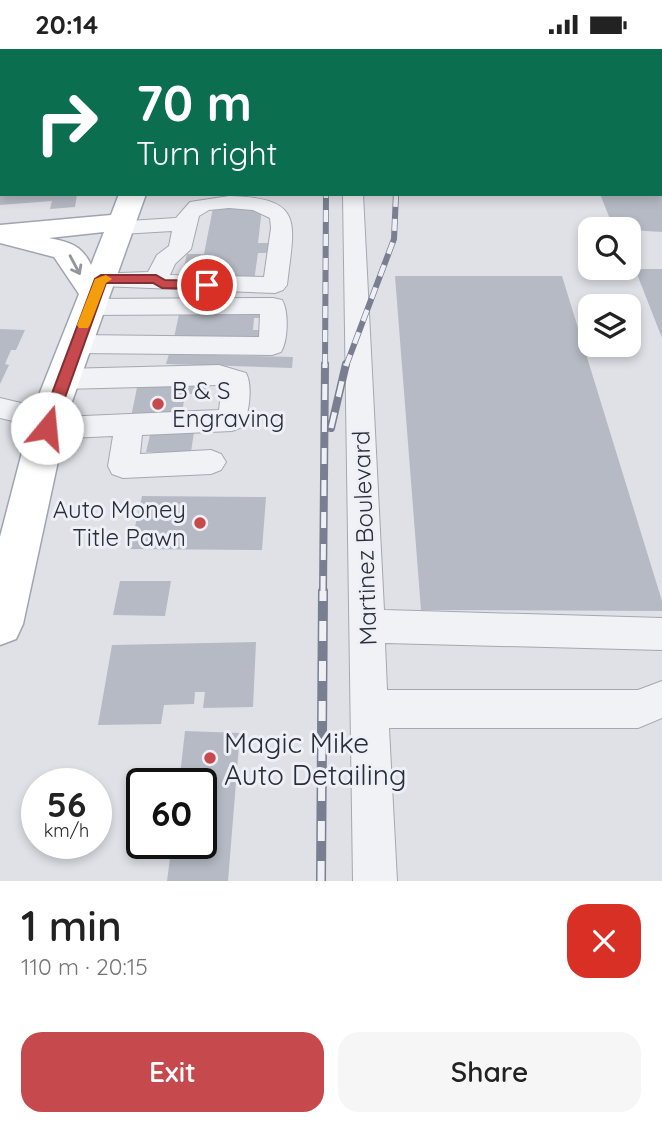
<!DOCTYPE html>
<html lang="en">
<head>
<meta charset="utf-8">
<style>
  body { margin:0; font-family:Quicksand,sans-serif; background:#f6f6f6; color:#222; height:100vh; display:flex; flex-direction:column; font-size:26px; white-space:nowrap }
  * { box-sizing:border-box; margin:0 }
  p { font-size:23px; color:#767676 }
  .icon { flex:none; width:38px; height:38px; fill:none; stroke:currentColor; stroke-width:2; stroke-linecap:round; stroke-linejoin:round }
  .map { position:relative; height:832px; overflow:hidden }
  .panel { display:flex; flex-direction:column; background:#fff; flex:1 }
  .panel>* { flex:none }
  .guide { position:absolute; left:0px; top:0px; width:663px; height:147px; box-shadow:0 4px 10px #0003; background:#0b6e4f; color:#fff; overflow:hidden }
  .tools { position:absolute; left:578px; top:168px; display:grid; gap:14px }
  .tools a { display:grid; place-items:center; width:63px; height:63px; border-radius:14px; background:#fff; box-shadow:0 4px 10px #0003; font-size:35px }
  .speed { position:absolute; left:21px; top:719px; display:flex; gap:14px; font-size:35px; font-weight:700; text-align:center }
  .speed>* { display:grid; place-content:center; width:91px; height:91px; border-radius:50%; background:#fff; box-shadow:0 4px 10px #0003; line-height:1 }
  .speed small { font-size:18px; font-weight:400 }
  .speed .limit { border:4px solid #111; border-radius:10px; background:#fff; color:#111 }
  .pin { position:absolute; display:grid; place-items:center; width:60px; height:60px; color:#fff; margin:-30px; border:4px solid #fff; border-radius:50%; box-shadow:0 2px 7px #0007 }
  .me { position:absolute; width:77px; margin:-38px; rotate:17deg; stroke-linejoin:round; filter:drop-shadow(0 0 5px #0008) }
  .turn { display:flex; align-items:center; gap:24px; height:147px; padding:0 21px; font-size:32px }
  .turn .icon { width:91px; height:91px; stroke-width:2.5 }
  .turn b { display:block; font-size:49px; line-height:60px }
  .round { display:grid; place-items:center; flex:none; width:74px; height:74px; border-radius:21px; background:#f6f6f6 }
  .overview { display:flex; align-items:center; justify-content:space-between; height:119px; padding:0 21px }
  h1 { font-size:42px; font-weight:600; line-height:52px }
  .primary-button { display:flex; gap:14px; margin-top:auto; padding:14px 21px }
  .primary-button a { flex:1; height:80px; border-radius:21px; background:#c64a4d; color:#fff; font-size:28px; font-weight:600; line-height:80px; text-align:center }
  .primary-button a+a { background:#f6f6f6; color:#222 }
  .status { display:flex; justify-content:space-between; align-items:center; height:49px; padding:0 35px; background:#fff; direction:ltr }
  .status svg { height:19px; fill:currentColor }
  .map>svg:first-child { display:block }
  .building { fill:#b6bac4 }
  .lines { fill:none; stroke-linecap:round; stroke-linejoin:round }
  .minor-casing { stroke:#a5a8b1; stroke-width:2 }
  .major-casing { stroke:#9fa4b2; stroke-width:3 }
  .minor { fill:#f1f2f6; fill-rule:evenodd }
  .major { fill:#fff; fill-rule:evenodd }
  .rail-far2-casing { stroke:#797f90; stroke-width:6 }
  .rail-far1-casing { stroke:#797f90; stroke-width:8 }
  .rail-casing { stroke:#797f90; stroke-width:10 }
  .rail-far2 { stroke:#eef0f5; stroke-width:4.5; stroke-dasharray:12; stroke-linecap:butt }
  .rail-far1 { stroke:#eef0f5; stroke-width:5; stroke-dasharray:16; stroke-linecap:butt }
  .rail { stroke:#eef0f5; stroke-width:7; stroke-dasharray:20; stroke-linecap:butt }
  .oneway { stroke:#94969e }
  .route { fill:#c64a4d; stroke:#813032; stroke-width:2 }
  .slow { fill:#f59e0b }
  .poi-dot { fill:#c64a4d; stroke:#eef0f5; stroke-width:2.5 }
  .labels { text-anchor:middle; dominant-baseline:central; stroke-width:6; stroke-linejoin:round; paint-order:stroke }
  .poi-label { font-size:24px; fill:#292e3d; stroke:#eef0f5; text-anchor:start }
  .street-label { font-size:24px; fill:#292e3d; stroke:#eef0f5 }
  .near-poi-label { font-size:28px; fill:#292e3d; stroke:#eef0f5; text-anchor:start }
</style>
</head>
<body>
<div class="status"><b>20:14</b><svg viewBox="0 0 49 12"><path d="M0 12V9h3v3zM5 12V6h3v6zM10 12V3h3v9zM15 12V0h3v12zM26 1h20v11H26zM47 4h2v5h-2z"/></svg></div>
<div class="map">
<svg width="662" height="832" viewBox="0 0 662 832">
  <rect width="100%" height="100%" fill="#dfe1e7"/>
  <path class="building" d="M0,145H77L75,158L50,160L52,152L0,156Z
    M600,145H662V183L614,180Z
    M213,159H262L258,194H273L272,204H258L254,232L181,231L187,205H204Z
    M635,220H662V289Z
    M395,227H562L662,552V562L421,561Z
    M180,260H262V269H254L253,281H261V290L174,289Z
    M0,280L25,281L16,301H11L5,315L9,316L0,335Z
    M169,305L293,308L292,319L166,315Z
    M139,329L207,333L206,345H185L182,364L131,368Z
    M156,383H194L191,403H146L150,386H156Z
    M142,447L266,448L262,501L130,500Z
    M120,532H171L165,567L113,566Z
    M256,593L253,658L203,659L205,643H195L194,655L164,656L161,675L98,676L112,596Z
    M185,682L240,684L228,832H167L172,794H201V735H179Z"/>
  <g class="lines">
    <g class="minor-casing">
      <path id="minor" d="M31,0H47L30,2Z
        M353,0H369V2H353Z
        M0,12H2V22H0Z
        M0,47H2L0,59Z
        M0,73H2V85H0Z
        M0,128H2V140H0Z
        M343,145H363L384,561L662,569V601L385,594L387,641H638L662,632V669L638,679H389L397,832H353Z
        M229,147C306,149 294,174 287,236L283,241L275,244L101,237L93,235L89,230L93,225L148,223L157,206L169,197L172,182L121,185L113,183L110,178L113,173L176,169L190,153ZM229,159L253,161L270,169L271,179L264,228L170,226L175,215L191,200L199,167L209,161Z
        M273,249L282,251C289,262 288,292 281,303L272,306L76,304L67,301L63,295L67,289L76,286L259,288L260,265L90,266L81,264L78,258L81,252L90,250Z
        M219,316L246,324C253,337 249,366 242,378L232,382L142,386L140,405L211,401L221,405L226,413L221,421L211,425L123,429L112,425L108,417L113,387L47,390L37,387L34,377L0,369V349L59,363L62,368L219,361L222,336H219L63,340L53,337L50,330L53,323L63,320Z"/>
    </g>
    <g class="major-casing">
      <path id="major" d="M174,0H196L174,2Z
        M119,145H146L69,361L23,575L16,590L0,596V488L33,361L79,245L54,208L0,194V176L111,166ZM104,183L91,216C82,196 69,193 49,189Z"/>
    </g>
    <use href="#minor" class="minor"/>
    <use href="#major" class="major"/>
    <g class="rail-far2-casing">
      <path id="rail-far2" d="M325,317L326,145
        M346,317L394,190L396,145"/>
    </g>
    <g class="rail-far1-casing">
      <path id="rail-far1" d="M331,379L346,315
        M323,543L325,315"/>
    </g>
    <g class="rail-casing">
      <path id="rail" d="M321,832L323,542"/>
    </g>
    <use href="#rail-far2" class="rail-far2"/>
    <use href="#rail-far1" class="rail-far1"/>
    <use href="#rail" class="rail"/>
  </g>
  <defs><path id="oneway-shaft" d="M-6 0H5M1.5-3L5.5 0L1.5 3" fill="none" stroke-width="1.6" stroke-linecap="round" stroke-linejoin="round" transform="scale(1.75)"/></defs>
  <use class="oneway" href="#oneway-shaft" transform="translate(75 216) rotate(62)"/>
  <path class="route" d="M101,226H156L165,231L207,232L214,236L207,240L162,239L153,234H106L54,379L47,384L41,383L39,379L95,230Z"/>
  <path class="slow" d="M106,226L112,230L106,234L90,276L88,279H79L77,276L95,230Z"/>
  <g class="poi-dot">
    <circle cx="158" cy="355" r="7"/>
    <circle cx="200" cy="474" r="7"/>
    <circle cx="210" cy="709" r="7"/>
  </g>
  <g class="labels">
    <g class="poi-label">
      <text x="172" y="341">B &amp; S<tspan x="172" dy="28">Engraving</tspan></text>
      <text x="186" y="460" text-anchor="end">Auto Money<tspan x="186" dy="28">Title Pawn</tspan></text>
    </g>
    <g class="street-label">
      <text transform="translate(364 489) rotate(-92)">Martinez Boulevard</text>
    </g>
    <g class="near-poi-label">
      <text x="224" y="693">Magic Mike<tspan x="224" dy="32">Auto Detailing</tspan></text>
    </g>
  </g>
</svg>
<div class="tools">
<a><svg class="icon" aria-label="search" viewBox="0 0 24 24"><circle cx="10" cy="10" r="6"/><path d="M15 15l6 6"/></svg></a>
<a><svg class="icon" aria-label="layers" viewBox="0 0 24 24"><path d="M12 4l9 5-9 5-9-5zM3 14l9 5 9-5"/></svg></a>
</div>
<div class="speed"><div>56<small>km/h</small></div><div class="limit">60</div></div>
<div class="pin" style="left:207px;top:236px;background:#d93025"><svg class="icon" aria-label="arrive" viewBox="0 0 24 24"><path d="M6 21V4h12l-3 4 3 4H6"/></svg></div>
<svg class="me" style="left:47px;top:379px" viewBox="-20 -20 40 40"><circle r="19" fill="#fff"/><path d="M0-13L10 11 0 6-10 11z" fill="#c64a4d"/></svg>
<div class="guide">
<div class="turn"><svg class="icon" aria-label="right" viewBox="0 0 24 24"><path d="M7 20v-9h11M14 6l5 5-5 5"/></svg><div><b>70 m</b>Turn right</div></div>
</div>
</div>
<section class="panel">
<div class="overview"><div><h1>1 min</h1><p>110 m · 20:15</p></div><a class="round" style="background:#d93025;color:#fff"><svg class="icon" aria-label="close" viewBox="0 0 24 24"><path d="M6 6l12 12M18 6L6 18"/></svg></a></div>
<div class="primary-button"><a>Exit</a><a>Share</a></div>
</section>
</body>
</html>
